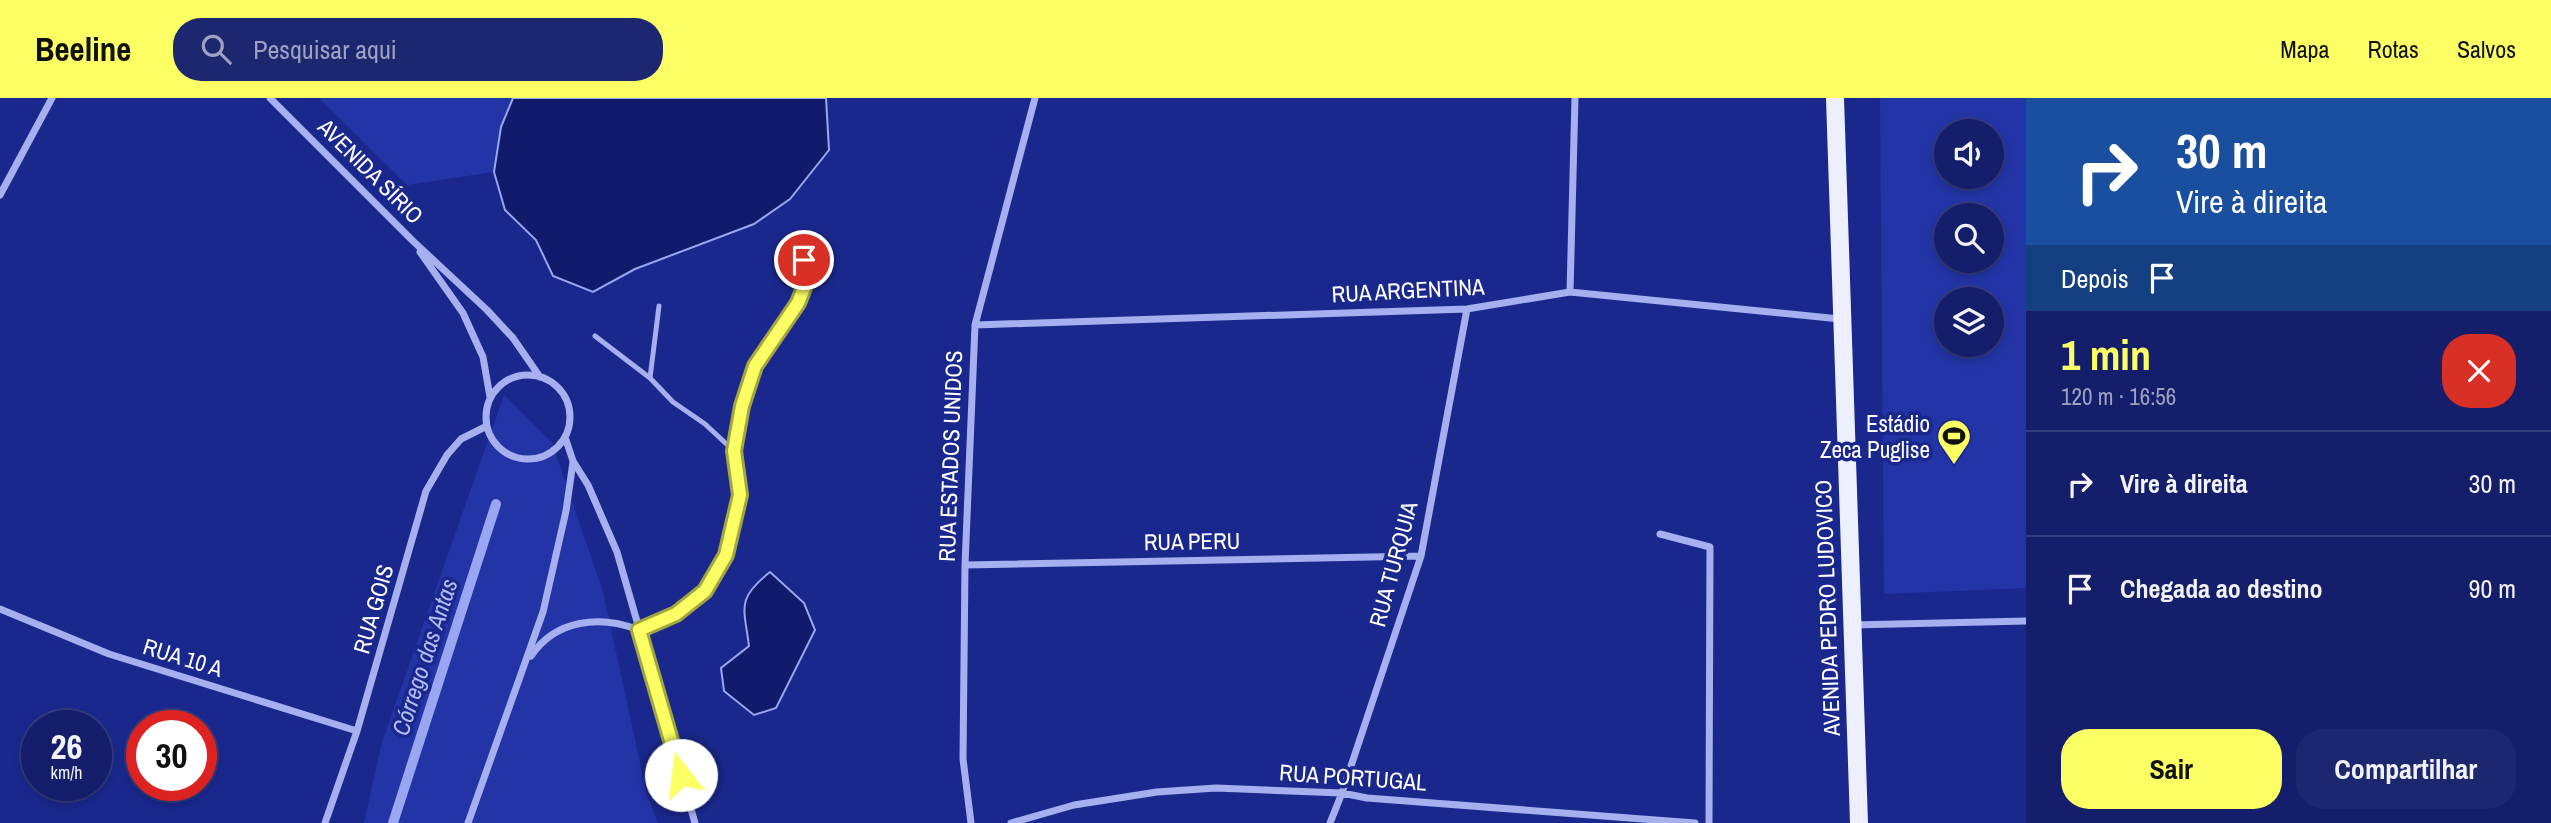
<!DOCTYPE html>
<html lang="pt">
<head>
<meta charset="utf-8">
<style>
  body { margin:0; font-family:"Archivo Narrow",sans-serif; background:#1d2770; color:#f1f3f6; height:100vh; display:flex; flex-direction:column; font-size:26px; white-space:nowrap }
  * { box-sizing:border-box; margin:0 }
  p { font-size:23px; color:#9da2c1 }
  .icon { flex:none; width:38px; height:38px; fill:none; stroke:currentColor; stroke-width:2; stroke-linecap:round; stroke-linejoin:round }
  .map { position:relative; flex:1; overflow:hidden }
  .drawer { display:flex; flex-direction:column; background:#141e6a; width:525px }
  .drawer>* { flex:none }
  .guide { background:#1a4fa0; color:#fff; overflow:hidden }
  .buttons { position:absolute; left:1934px; top:21px; display:grid; gap:14px }
  .buttons a { display:grid; place-items:center; width:70px; height:70px; border-radius:50%; background:#141e6a; box-shadow:0 4px 10px #0003,0 0 0 2px #333c7e; font-size:35px }
  .speed { position:absolute; left:21px; top:612px; display:flex; gap:14px; font-size:35px; font-weight:700; text-align:center }
  .speed>* { display:grid; place-content:center; width:91px; height:91px; border-radius:50%; background:#141e6a; box-shadow:0 4px 10px #0003,0 0 0 2px #333c7e; line-height:1 }
  .speed small { font-size:18px; font-weight:400 }
  .speed .limit { border:10px solid #d22; background:#fff; color:#111 }
  .pin { position:absolute; display:grid; place-items:center; width:60px; height:60px; color:#fff; margin:-30px; border:4px solid #fff; border-radius:50%; box-shadow:0 2px 7px #0007 }
  .me { position:absolute; width:77px; margin:-38px; rotate:344deg; stroke-linejoin:round; filter:drop-shadow(0 0 5px #0008) }
  .turn { display:flex; align-items:center; gap:24px; height:147px; padding:0 35px; font-size:32px }
  .turn .icon { width:91px; height:91px; stroke-width:2.5 }
  .turn b { display:block; font-size:49px; line-height:60px }
  .then { display:flex; align-items:center; height:66px; padding:0 35px; background:#0003; gap:14px; font-size:26px }
  .round { display:grid; place-items:center; flex:none; width:74px; height:74px; border-radius:28px; background:#1d2770 }
  .headline { display:flex; align-items:center; justify-content:space-between; height:119px; padding:0 35px }
  h1 { font-size:42px; font-weight:700; line-height:52px; color:#fbff63 }
  .action { display:flex; gap:14px; margin-top:auto; padding:14px 35px }
  .action a { flex:1; height:80px; border-radius:28px; background:#fbff63; color:#111; font-size:28px; font-weight:700; line-height:80px; text-align:center }
  .action a+a { background:#1d2770; color:#f1f3f6 }
  ul { padding:0; list-style:none }
  li { display:flex; align-items:center; gap:21px; height:105px; padding:0 35px; border-top:2px solid #333c7e }
  li div { flex:1 }
  li b { display:block; font-size:26px }
  li em { font-style:normal }
  header { display:flex; align-items:center; gap:42px; box-sizing:border-box; height:98px; padding:0 35px; background:#fbff63; color:#111 }
  header strong { font-size:33px }
  nav { display:flex; gap:38px; margin-inline-start:auto; font-size:24px }
  .search { width:490px; height:63px; background:#1d2770; display:flex; align-items:center; gap:18px; box-sizing:border-box; padding:0 24px; border-radius:28px; color:#9da2c1; font-size:26px }
  main { display:flex; flex:1; min-height:0 }
  .map>svg:first-child { display:block }
  .green { fill:#2334a7; fill-rule:evenodd }
  .water { fill:#111b6b; stroke:#99a6f0; stroke-width:2 }
  .lines { fill:none; stroke-linecap:round; stroke-linejoin:round }
  .stream { stroke:#99a6f0; stroke-width:10 }
  .service { stroke:#a6b0ee; stroke-width:5 }
  .minor { stroke:#a6b0ee; stroke-width:7 }
  .primary { stroke:#edefff; stroke-width:18 }
  .route-casing { stroke:#a3a640; stroke-width:18 }
  .route { stroke:#fbff63; stroke-width:12 }
  .labels { text-anchor:middle; dominant-baseline:central; stroke-width:7; stroke-linejoin:round; paint-order:stroke }
  .street-label { font-size:23px; fill:#fff; stroke:#1a288e }
  .poi-label { font-size:23px; fill:#fff; stroke:#1a288e; text-anchor:end }
  .water-label { font-size:24px; font-style:italic; fill:#b2bcf5; stroke:#1a288e }
</style>
</head>
<body>
<header>
<strong>Beeline</strong>
<div class="search"><svg class="icon" aria-label="search" viewBox="0 0 24 24"><circle cx="10" cy="10" r="6"/><path d="M15 15l6 6"/></svg>Pesquisar aqui</div>
<nav><a>Mapa</a><a>Rotas</a><a>Salvos</a></nav>
</header>
<main>
<div class="map">
<svg width="2026" height="725" viewBox="0 0 2026 725">
  <rect width="100%" height="100%" fill="#1a288e"/>
  <path class="green" d="M319,0H513L501,29L494,74L407,87Z
    M1880,0H2026V490L1884,496ZM1946,33H1992V79H1946ZM1946,117H1992V163H1946ZM1992,201V247H1946V201Z
    M504,297L552,345L603,494L647,697L658,725H364L382,644Z"/>
  <path class="water" d="M513,0H826L829,52L790,101L754,126L635,171L593,194L553,178L536,142L505,112L494,74L501,29Z
    M770,474L804,505L815,532L776,610L754,617L724,593L721,570L749,548C744,509 736,501 770,474Z"/>
  <g class="lines">
    <path class="stream" d="M393,725L496,406"/>
    <path class="service" d="M595,238L650,280L673,304L705,326L734,353L740,397L726,458L705,493L676,516L639,532
      M650,280L659,208
      M734,353L742,308L755,269L798,205L807,182L802,141"/>
    <path class="minor" d="M270,0L414,144L487,212L513,240L540,279
      M0,97L52,0
      M420,154L463,215L483,259L490,299
      M1570,194L1575,0
      M975,227L1467,211L1570,194L1840,221
      M486 319a42 42 0 1 1 84 0a42 42 0 1 1-84 0Z
      M565,339L573,363L588,387L617,454L695,725
      M1660,436L1710,449L1709,725
      M965,467L1421,458
      M0,511L109,556L357,633
      M1852,527L2026,523
      M531,558C556,521 600,517 639,532
      M325,725L357,633L426,393L447,357L461,341L487,328
      M468,725L543,514L566,413L573,364
      M971,725L963,661L965,467L975,227L1035,0
      M1011,725L1074,707L1157,694L1216,690L1342,695L1367,700L1695,725
      M1330,725L1342,695L1421,458L1467,211"/>
    <path class="primary" d="M1835,0L1859,725"/>
  </g>
  <g class="lines">
    <g class="route-casing">
      <path id="route" d="M681,677L639,532L676,516L705,493L726,457L740,397L734,353L742,308L755,268L798,205L807,182L804,162"/>
    </g>
    <use href="#route" class="route"/>
  </g>
  <defs>
    <g id="stadium-pin" transform="scale(1.75)"><path d="M0 17L-7.5 6A9.5 9.5 0 1 1 7.5 6Z" fill="#fbff63" stroke="#1a288e"/><path d="M0-5a6.5 5 0 1 0 0 10a6.5 5 0 1 0 0-10ZM-3.5-1.8h7v3.6h-7Z" fill="#111"/></g>
  </defs>
  <g fill-rule="evenodd">
    <use href="#stadium-pin" x="1954" y="338"/>
  </g>
  <g class="labels">
    <g class="street-label">
      <text transform="translate(371 73) rotate(45)">AVENIDA SÍRIO</text>
      <text transform="translate(1408 192) rotate(-3)">RUA ARGENTINA</text>
      <text transform="translate(950 358) rotate(-88)">RUA ESTADOS UNIDOS</text>
      <text transform="translate(1192 443) rotate(-1)">RUA PERU</text>
      <text transform="translate(1393 466) rotate(-75)">RUA TURQUIA</text>
      <text transform="translate(1827 510) rotate(-92)">AVENIDA PEDRO LUDOVICO</text>
      <text transform="translate(373 511) rotate(-74)">RUA GOIS</text>
      <text transform="translate(183 559) rotate(17)">RUA 10 A</text>
      <text transform="translate(1353 679) rotate(4)">RUA PORTUGAL</text>
    </g>
    <g class="poi-label">
      <text x="1930" y="325">Estádio<tspan x="1930" dy="26">Zeca Puglise</tspan></text>
    </g>
    <g class="water-label">
      <text transform="translate(424 559) rotate(-72)">Córrego das Antas</text>
    </g>
  </g>
</svg>
<div class="buttons">
<a><svg class="icon" aria-label="sound" viewBox="0 0 24 24"><path d="M4 9h4l5-4v14l-5-4H4zM17 9q2 3 0 6"/></svg></a>
<a><svg class="icon" aria-label="search" viewBox="0 0 24 24"><circle cx="10" cy="10" r="6"/><path d="M15 15l6 6"/></svg></a>
<a><svg class="icon" aria-label="layers" viewBox="0 0 24 24"><path d="M12 4l9 5-9 5-9-5zM3 14l9 5 9-5"/></svg></a>
</div>
<div class="speed"><div>26<small>km/h</small></div><div class="limit">30</div></div>
<div class="pin" style="left:804px;top:162px;background:#d93025"><svg class="icon" aria-label="arrive" viewBox="0 0 24 24"><path d="M6 21V4h12l-3 4 3 4H6"/></svg></div>
<svg class="me" style="left:681px;top:677px" viewBox="-20 -20 40 40"><circle r="19" fill="#fff"/><path d="M0-13L10 11 0 6-10 11z" fill="#fbff63"/></svg>
</div>
<section class="drawer">
<div class="guide">
<div class="turn"><svg class="icon" aria-label="right" viewBox="0 0 24 24"><path d="M7 20v-9h11M14 6l5 5-5 5"/></svg><div><b>30 m</b>Vire à direita</div></div>
<div class="then">Depois<svg class="icon" aria-label="arrive" viewBox="0 0 24 24"><path d="M6 21V4h12l-3 4 3 4H6"/></svg></div>
</div>
<div class="headline"><div><h1>1 min</h1><p>120 m · 16:56</p></div><a class="round" style="background:#d93025;color:#fff"><svg class="icon" aria-label="close" viewBox="0 0 24 24"><path d="M6 6l12 12M18 6L6 18"/></svg></a></div>
<ul>
<li><svg class="icon" aria-label="right" viewBox="0 0 24 24"><path d="M7 20v-9h11M14 6l5 5-5 5"/></svg><div><b>Vire à direita</b></div><em>30 m</em></li>
<li><svg class="icon" aria-label="arrive" viewBox="0 0 24 24"><path d="M6 21V4h12l-3 4 3 4H6"/></svg><div><b>Chegada ao destino</b></div><em>90 m</em></li>
</ul>
<div class="action"><a>Sair</a><a>Compartilhar</a></div>
</section>
</main>
</body>
</html>
